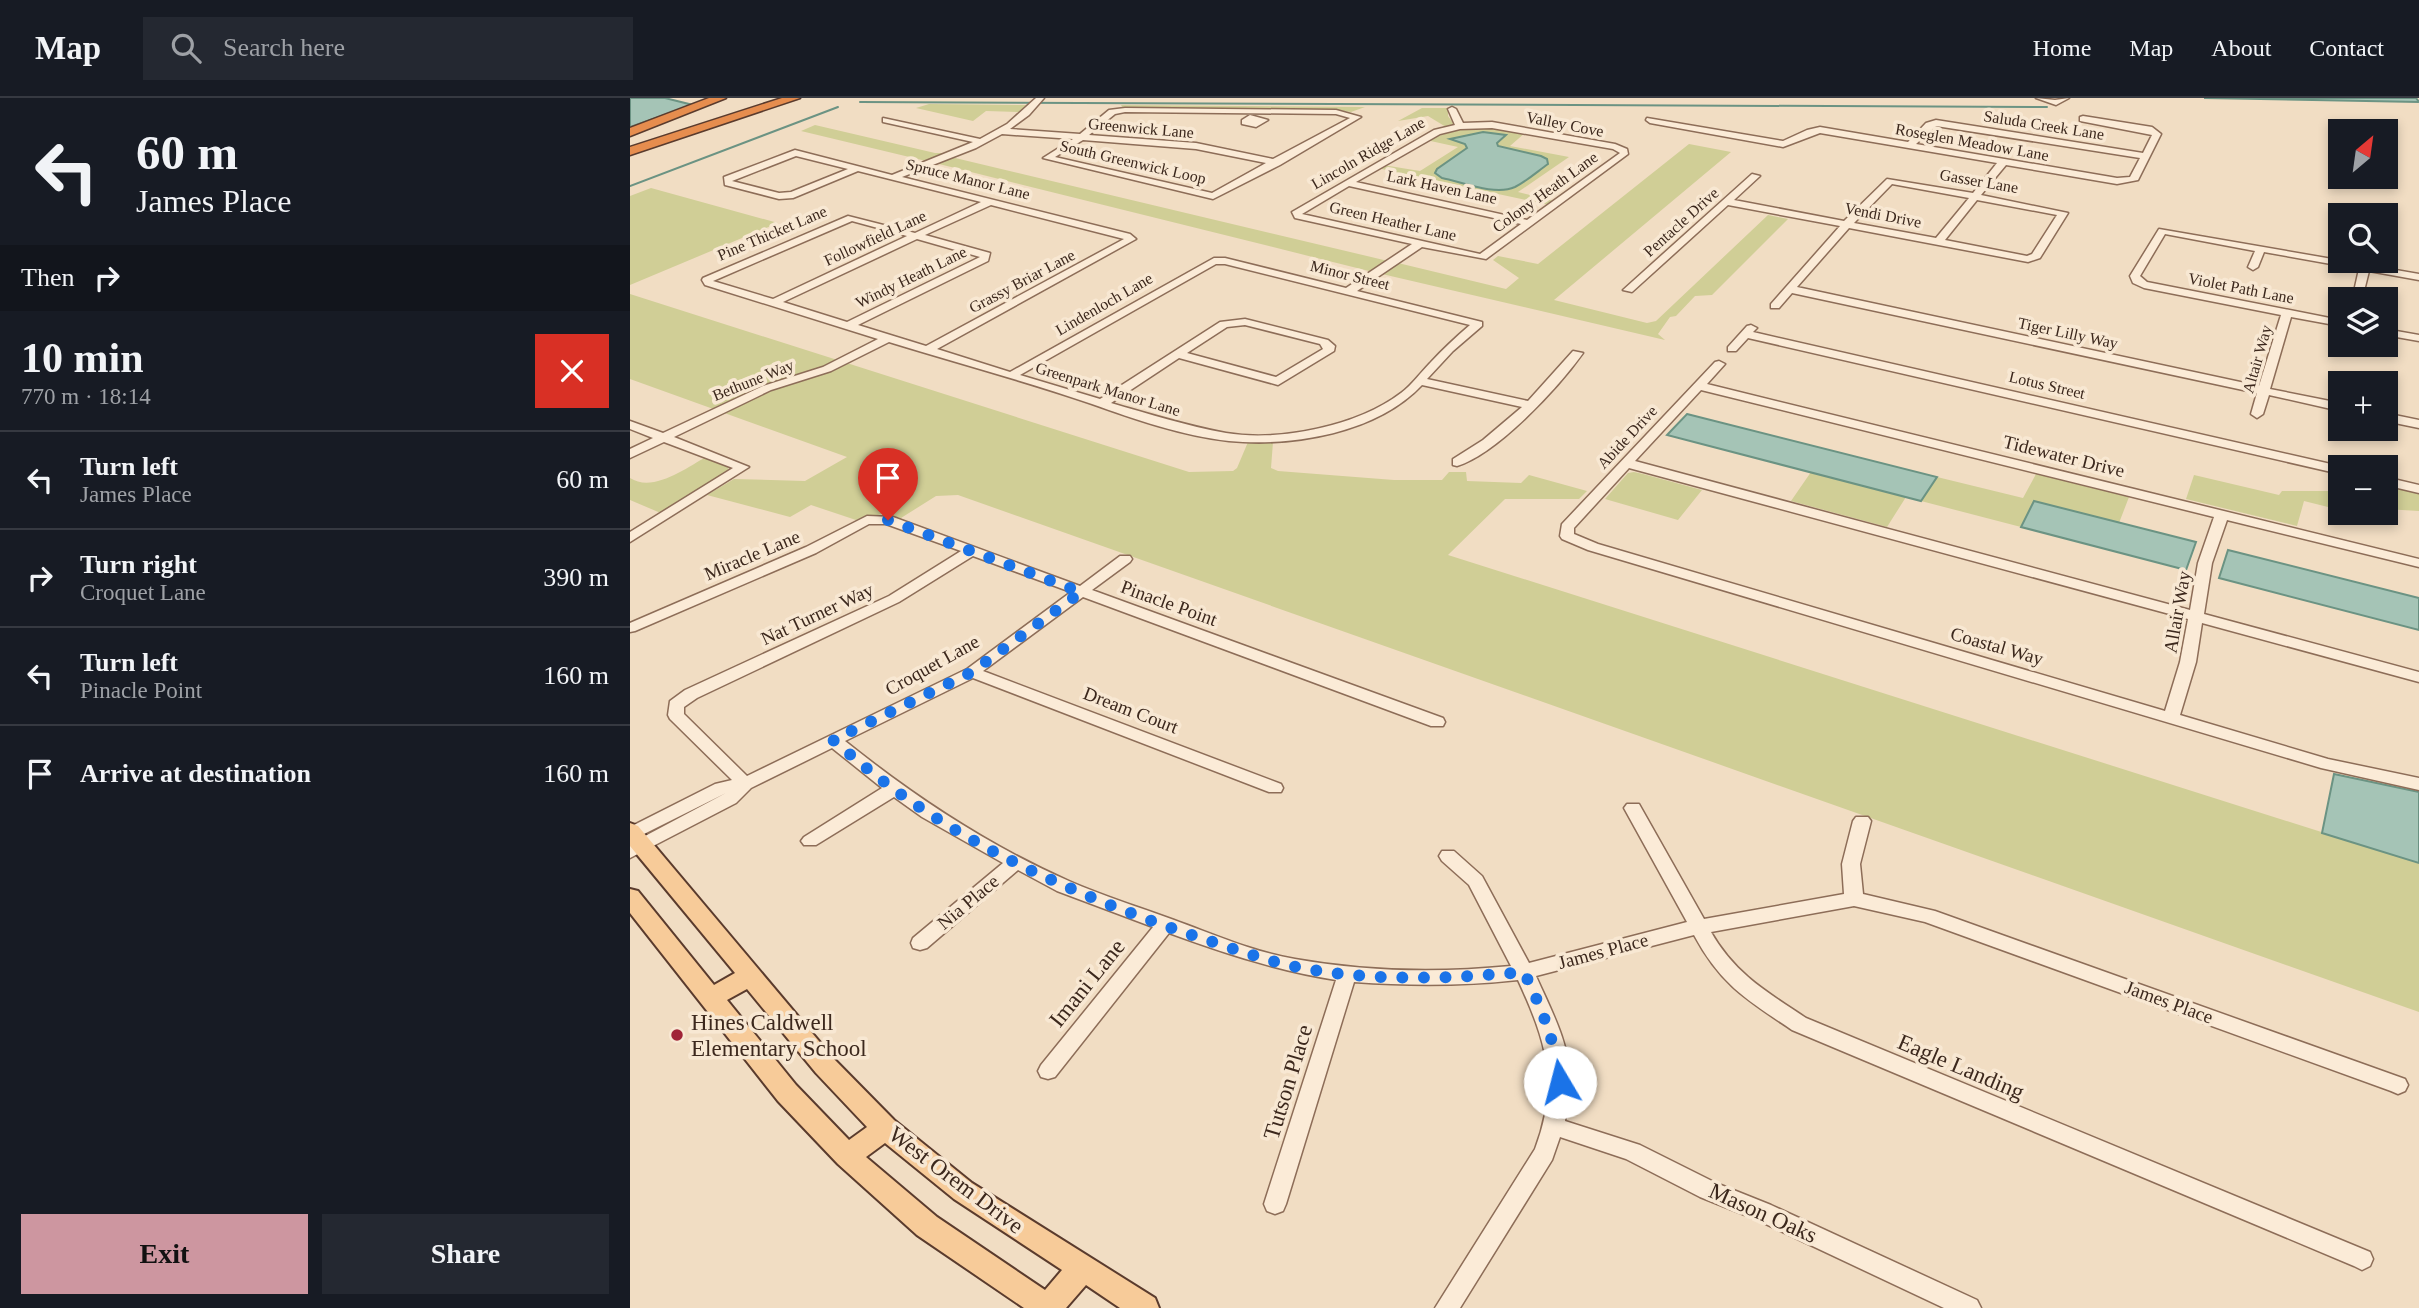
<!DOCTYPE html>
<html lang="en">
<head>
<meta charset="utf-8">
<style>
  body { margin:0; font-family:Georgia,serif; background:#242831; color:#f1f3f6; height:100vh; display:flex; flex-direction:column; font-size:26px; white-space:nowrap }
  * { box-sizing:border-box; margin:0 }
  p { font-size:23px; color:#9ea1a6 }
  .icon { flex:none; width:38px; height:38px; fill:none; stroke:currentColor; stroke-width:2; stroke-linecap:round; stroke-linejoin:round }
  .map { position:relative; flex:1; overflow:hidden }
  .panel { display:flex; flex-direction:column; background:#171b24; width:630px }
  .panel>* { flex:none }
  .hud { background:#171b24; color:#f1f3f6; overflow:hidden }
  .needle { width:46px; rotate:29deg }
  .tools { position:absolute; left:1698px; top:21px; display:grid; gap:14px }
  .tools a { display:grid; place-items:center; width:70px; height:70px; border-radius:0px; background:#171b24; box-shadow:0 4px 10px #0003; font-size:35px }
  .pin { position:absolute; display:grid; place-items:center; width:60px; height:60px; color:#fff; margin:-72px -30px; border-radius:50% 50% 50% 0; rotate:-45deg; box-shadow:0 0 7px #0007 }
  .pin .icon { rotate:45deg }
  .me { position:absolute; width:77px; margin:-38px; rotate:352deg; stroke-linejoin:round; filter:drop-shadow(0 0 5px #0008) }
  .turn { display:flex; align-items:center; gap:24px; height:147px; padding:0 21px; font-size:32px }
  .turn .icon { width:91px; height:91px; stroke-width:2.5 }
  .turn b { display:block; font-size:49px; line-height:60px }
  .then { display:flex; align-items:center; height:66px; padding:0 21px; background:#0003; gap:14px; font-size:26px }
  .round { display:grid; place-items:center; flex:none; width:74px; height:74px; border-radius:0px; background:#242831 }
  .headline { display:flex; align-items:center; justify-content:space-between; height:119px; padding:0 21px }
  h1 { font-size:42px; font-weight:600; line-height:52px }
  .cta { display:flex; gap:14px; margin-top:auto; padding:14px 21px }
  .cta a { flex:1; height:80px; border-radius:0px; background:#cd96a0; color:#111; font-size:28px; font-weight:600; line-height:80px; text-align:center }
  .cta a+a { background:#242831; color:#f1f3f6 }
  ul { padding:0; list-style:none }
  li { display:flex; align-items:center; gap:21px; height:98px; padding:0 21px; border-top:2px solid #363941 }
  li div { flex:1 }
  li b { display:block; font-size:26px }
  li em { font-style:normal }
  header { display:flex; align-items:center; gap:42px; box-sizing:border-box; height:98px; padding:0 35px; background:#171b24; border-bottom:2px solid #363941 }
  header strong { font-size:33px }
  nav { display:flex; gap:38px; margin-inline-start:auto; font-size:24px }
  .search { width:490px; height:63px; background:#242831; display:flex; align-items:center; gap:18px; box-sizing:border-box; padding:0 24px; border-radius:0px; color:#9ea1a6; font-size:26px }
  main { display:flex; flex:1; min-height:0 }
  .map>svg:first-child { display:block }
  .green { fill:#d0ce96 }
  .water { fill:#a5c4b6; stroke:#6b9383; stroke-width:2 }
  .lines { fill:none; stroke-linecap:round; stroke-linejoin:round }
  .stream { stroke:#6b9383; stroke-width:2 }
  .minor-casing { stroke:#8d6d58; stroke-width:3 }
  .major-casing { stroke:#5a3b2d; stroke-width:4 }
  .highway-casing { stroke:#5a3b2d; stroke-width:3 }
  .minor { fill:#fbebd7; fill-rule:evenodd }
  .major { fill:#f7cb99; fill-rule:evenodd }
  .highway { fill:#e68d4e; fill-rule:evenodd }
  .route { stroke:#1a73e8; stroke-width:12; stroke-dasharray:0 21.6 }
  .poi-dot { fill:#a02437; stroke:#f8e8d3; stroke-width:2.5 }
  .labels { text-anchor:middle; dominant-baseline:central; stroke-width:7; stroke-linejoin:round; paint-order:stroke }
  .far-street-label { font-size:16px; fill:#3c281d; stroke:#f8e8d3 }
  .street-label { font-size:19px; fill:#3c281d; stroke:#f8e8d3 }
  .near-street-label { font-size:23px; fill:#3c281d; stroke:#f8e8d3 }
  .near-poi-label { font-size:23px; fill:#3c281d; stroke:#f8e8d3; text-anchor:start }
</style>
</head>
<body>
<header>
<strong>Map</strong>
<div class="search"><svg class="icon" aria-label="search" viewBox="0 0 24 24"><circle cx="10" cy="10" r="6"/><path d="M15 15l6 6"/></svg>Search here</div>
<nav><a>Home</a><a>Map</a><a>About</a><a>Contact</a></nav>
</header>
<main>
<section class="panel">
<div class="hud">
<div class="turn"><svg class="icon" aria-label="left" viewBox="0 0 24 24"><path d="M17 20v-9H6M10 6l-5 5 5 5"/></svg><div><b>60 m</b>James Place</div></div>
<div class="then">Then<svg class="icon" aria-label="right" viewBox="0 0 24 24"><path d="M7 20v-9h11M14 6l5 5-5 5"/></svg></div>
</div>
<div class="headline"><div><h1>10 min</h1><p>770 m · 18:14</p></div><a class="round" style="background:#d93025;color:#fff"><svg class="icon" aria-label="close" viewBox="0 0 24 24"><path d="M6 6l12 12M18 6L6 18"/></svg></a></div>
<ul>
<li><svg class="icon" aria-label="left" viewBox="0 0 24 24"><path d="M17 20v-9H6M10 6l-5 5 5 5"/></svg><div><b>Turn left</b><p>James Place</p></div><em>60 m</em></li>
<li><svg class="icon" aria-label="right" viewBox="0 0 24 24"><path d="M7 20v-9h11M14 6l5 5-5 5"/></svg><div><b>Turn right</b><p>Croquet Lane</p></div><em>390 m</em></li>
<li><svg class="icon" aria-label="left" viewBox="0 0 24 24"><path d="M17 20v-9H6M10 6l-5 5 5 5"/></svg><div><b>Turn left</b><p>Pinacle Point</p></div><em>160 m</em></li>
<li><svg class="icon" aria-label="arrive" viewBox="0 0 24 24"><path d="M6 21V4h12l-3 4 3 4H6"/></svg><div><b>Arrive at destination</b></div><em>160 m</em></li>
</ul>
<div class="cta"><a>Exit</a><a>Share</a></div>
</section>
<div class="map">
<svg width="1789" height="1210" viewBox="0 0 1789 1210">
  <rect width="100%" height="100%" fill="#f1ddc3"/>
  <path class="green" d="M299,6L396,7L389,14L356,13L343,23L286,10Z
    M491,7L735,9L721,14L701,11L493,10Z
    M792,10H818V18L824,26L816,29L798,18L768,23Z
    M185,27L305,55H315L296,63L171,33Z
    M865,29L896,34L880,48L939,59L888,94L924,103L919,107L747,70L753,67L790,73L828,49L796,42L834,30Z
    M1059,46L1101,54L924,202L1017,225L1026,223L1138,117L1158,121L1082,197L1065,198L1046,218L1040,219L1028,236L1035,242L752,176L768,165L876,191L889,180L863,162L868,158L908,166Z
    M321,59L758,163L743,174L305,65Z
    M21,90L148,125L0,187V98Z
    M0,196L559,374L603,373L607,370L618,344H643L641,370L648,373L764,382H812L819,374H836L837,383L891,385L899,377L957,393L949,401H875L818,457L1789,765V914L328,397L306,398L271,420L252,416L226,422L181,407L160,419L77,397L104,381L175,383L217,359L0,281Z
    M76,359L97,366L99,373L33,416L0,402V380C23,395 56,370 76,359Z
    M1004,374L1013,376L1072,392L1048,422L975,401L998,375Z
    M1181,374L1276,399L1257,429L1161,403Z
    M1406,376L1499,399L1489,425L1405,403L1391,429L1291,403L1307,379L1393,400Z
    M1564,377L1649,397L1652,393H1701L1703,389L1710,390V412L1674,403L1667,428L1556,401Z
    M1758,388L1789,395V413L1755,411V390Z"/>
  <path class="water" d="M0,0H35L63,7L0,29Z
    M1574,0H1786L1789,4Z
    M853,34L876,37L867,45L868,48L911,58L917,61L918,66C908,73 897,83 885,89C865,98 832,84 812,80L805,75L807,71L837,50L835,46L820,41Z
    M1057,316L1307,379L1291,403L1037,337Z
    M1404,403L1566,444L1556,472L1391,429Z
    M1598,452L1789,500V532L1589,480Z
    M1704,676L1789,694V765L1692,735Z"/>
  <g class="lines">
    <path class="stream" d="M230,4L1417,9
      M0,88L208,9"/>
    <g class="minor-casing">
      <path id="minor" d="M406,0H414L399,17L380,31L450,36L479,12L495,10L706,12L731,19L650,67L583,101L413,60L443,41L372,36L346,50L272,79L500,136L506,141L307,251L380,274L584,160H595L716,190L782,146L665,120L662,114L804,32L825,27L818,11L822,9L826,11L833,25L862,24L985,46L997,51L998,56L856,161L792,149L727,193L852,224V228L823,253L797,281L898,303L943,253L953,255C929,289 867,356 827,368L823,367V361L853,342L892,309L792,287C747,335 663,349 599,343C553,338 504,321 462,306C395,283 327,265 259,244L201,273L141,292L44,339L119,369L0,444V434L103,370L34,344L0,360V351L23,340L0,331V323L33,335L133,288L193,269L248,241L75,187L72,182L73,180L218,118L285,135L351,104L228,73L163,100L149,101L95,87L94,79L165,52L262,77L343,44L253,24V20L350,41L377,26ZM495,14L706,16L720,20L643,61L566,45L459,37L485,16ZM862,30L983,51L990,55L897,122L726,84L810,36L830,31ZM453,42L566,51L636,65L582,95L425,59ZM166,58L218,71L161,94L149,95L102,83ZM719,88L891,126L850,156L672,116ZM361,107L494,141L296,248L228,227L358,163L360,155L295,137ZM222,123L277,138L143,201L83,183ZM287,141L350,159L217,224L153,204ZM586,166H595L840,227C826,239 813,251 801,264C791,274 782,287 771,295C728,328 649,344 596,335C557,328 519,316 481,305L549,260L648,287L704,253L705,248L698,242L615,221L590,224L470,301L390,277ZM615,227L690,246L693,251L646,279L557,255L597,229Z
        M1406,0L1425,2L1439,0L1426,7Z
        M620,17L638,22L626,29L612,26V22Z
        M1453,18L1522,29L1531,36L1508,82L1487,86L1376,67L1351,97L1438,115L1410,160L1398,164L1219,130L1167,189L1629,288L1651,217L1514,190L1503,185L1500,178L1529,131L1789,176V182L1739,173L1735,189L1730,192L1725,189L1729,171L1634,154L1628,169L1623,172L1618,169L1625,153L1535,136L1510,178L1517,184L1710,222V228L1661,219L1640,291L1710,305V313L1639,297L1633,316L1627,320L1621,316L1627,295L1162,195L1149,210H1141V206L1210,128L1098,107L1002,194L993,192L1122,76L1130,78L1104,102L1214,123L1257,81L1343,95L1367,65L1190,35L1153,49L1020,25L1016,22L1017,20L1153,43L1177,32L1190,29L1278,44L1296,25L1306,22L1513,55L1522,37L1450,23V19ZM1306,28L1510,60L1500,79L1487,80L1286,46ZM1262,86L1339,100L1306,140L1224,125ZM1347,102L1427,117L1402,156L1397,158L1315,142Z
        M1121,227L1127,230L1123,234L1714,369H1710V376L1118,240L1106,253H1098V249L1117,228Z
        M1755,231L1789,237V243L1755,237Z
        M1089,263L1095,266L1077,286L1789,461V469L1597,422L1582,465L1574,516L1789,574V584L1572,525L1566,564L1550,617L1698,661L1789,680V692L1691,670L958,452L932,441L930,438L932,426L1085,264ZM1071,292L1584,419L1568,465L1560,512L1005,363ZM999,370L1558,521L1550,564L1535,613L968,446L944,436V430Z
        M1755,315L1789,322V330L1755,323Z
        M1755,379L1789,387V395L1755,387Z
        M237,418L263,419L450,488L490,458H500L502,461L500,464L462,492L813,620L815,624L813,628H801L453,499L353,573L651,686L653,690L651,694H639L343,580L215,643C285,699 357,747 439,783C473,798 509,809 544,822C583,836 623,854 665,861C737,874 809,875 881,868L839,787L812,763L809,758L812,753H824L852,778L899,865L1057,824L994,710L997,706H1009L1074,821L1214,796L1212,766L1223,723L1226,719H1238L1241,723L1230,766L1233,796L1305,813L1775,981L1778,987L1775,993L1768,996L1761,993L1295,824L1224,808L1081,834C1105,876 1137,894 1176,920L1740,1154L1743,1161L1740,1168L1732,1172L1724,1168L1162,932C1116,901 1091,887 1064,837L906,878C921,912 940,946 940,984C940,996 937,1010 935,1023L1010,1047L1086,1085L1141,1107L1347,1202L1351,1210H1314L1125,1121L1070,1099L996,1061L930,1039L922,1062L830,1210H805L905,1051C930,985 916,943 888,882C833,888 780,888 724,884L656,1106L653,1113L645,1116L637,1113L634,1106L706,882C648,873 594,855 539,835L425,979L418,981L411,979L408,973L411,967L523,829L427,793L388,772L297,850L290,852L283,850L281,845L283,840L373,765L292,719L264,699L186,747H174L171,743L174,739L252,690L202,650L121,690L106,705L0,760V746L96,695L0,743V729L85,686L102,682L40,621L38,617L40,603L55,592L259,498L331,453L256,426H239L186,455L5,533L0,534V525L176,449ZM343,458L441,494L337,571L117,678L54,616V609L67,600L269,504Z"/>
    </g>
    <g class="major-casing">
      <path id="major" d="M0,725L8,728L204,961L264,1022L342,1085L525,1200L529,1210H490L456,1187L436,1210H394L287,1137L208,1066L148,1003L0,815V791L8,793L84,887L105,875L0,748ZM117,891L186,975L237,1029L219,1042L166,987L97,902ZM255,1045L324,1101L432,1172L415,1192L307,1119L236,1059Z"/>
    </g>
    <g class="highway-casing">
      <path id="highway" d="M79,0H96L0,38V30Z
        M152,0H170L0,57V49Z"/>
    </g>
    <use href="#minor" class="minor"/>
    <use href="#major" class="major"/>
    <use href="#highway" class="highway"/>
  </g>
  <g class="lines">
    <path class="route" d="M258,422L451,494L342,574L203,642C223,659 243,676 265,692C351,755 450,798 550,833C587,845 624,859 662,868C738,884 817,881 894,874C912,911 925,943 930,984"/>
  </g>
  <circle class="poi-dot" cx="47" cy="937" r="7"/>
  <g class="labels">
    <g class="far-street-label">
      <text transform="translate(935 26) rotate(11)">Valley Cove</text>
      <text transform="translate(1414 27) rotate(9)">Saluda Creek Lane</text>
      <text transform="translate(511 30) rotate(5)">Greenwick Lane</text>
      <text transform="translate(1342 44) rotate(10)">Roseglen Meadow Lane</text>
      <text transform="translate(738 55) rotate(-30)">Lincoln Ridge Lane</text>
      <text transform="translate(503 64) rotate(13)">South Greenwick Loop</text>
      <text transform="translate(338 81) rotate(14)">Spruce Manor Lane</text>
      <text transform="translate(1349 83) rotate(10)">Gasser Lane</text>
      <text transform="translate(812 89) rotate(12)">Lark Haven Lane</text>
      <text transform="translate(915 94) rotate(-36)">Colony Heath Lane</text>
      <text transform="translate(1253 117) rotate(11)">Vendi Drive</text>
      <text transform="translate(763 123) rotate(13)">Green Heather Lane</text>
      <text transform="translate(1051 124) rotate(-42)">Pentacle Drive</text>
      <text transform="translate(142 135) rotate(-23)">Pine Thicket Lane</text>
      <text transform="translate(245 140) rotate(-25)">Followfield Lane</text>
      <text transform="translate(720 177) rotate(14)">Minor Street</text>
      <text transform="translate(281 179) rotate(-26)">Windy Heath Lane</text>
      <text transform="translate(392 183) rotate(-28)">Grassy Briar Lane</text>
      <text transform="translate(1611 190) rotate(11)">Violet Path Lane</text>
      <text transform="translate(474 206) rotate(-30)">Lindenloch Lane</text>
      <text transform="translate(1438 235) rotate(12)">Tiger Lilly Way</text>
      <text transform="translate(1627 261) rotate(-74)">Altair Way</text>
      <text transform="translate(123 282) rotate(-22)">Bethune Way</text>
      <text transform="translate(1417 287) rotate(13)">Lotus Street</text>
      <text transform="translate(478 291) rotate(17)">Greenpark Manor Lane</text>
      <text transform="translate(997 339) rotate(-47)">Abide Drive</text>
    </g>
    <g class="street-label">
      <text transform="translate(1434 358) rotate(14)">Tidewater Drive</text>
      <text transform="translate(122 457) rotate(-23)">Miracle Lane</text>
      <text transform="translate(539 505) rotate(20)">Pinacle Point</text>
      <text transform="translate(1547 514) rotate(-80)">Allair Way</text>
      <text transform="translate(187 516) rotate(-25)">Nat Turner Way</text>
      <text transform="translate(1367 548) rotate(16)">Coastal Way</text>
      <text transform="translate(302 567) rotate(-29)">Croquet Lane</text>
      <text transform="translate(501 612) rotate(21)">Dream Court</text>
      <text transform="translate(338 804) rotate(-40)">Nia Place</text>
      <text transform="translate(973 853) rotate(-15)">James Place</text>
      <text transform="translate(1539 904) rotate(20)">James Place</text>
    </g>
    <g class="near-street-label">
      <text transform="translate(457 885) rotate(-51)">Imani Lane</text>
      <text transform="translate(1331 969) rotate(23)">Eagle Landing</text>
      <text transform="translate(658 984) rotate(-73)">Tutson Place</text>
      <text transform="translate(326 1082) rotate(37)">West Orem Drive</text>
      <text transform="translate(1133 1115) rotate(24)">Mason Oaks</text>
    </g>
    <g class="near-poi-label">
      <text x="61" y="924">Hines Caldwell<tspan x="61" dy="26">Elementary School</tspan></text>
    </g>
  </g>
</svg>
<div class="tools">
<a><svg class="needle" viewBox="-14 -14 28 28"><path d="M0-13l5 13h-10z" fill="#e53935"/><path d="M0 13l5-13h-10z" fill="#9ea1a6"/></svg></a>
<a><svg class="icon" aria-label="search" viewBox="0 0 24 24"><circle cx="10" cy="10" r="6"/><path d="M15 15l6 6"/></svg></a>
<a><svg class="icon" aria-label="layers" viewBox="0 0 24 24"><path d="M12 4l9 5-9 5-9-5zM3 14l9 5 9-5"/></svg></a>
<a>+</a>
<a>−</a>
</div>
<div class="pin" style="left:258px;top:422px;background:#d93025"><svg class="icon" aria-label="arrive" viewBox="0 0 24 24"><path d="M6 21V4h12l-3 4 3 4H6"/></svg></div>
<svg class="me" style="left:930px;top:984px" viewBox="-20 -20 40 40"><circle r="19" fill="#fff"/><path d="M0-13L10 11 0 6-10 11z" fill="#1a73e8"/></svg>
</div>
</main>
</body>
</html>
